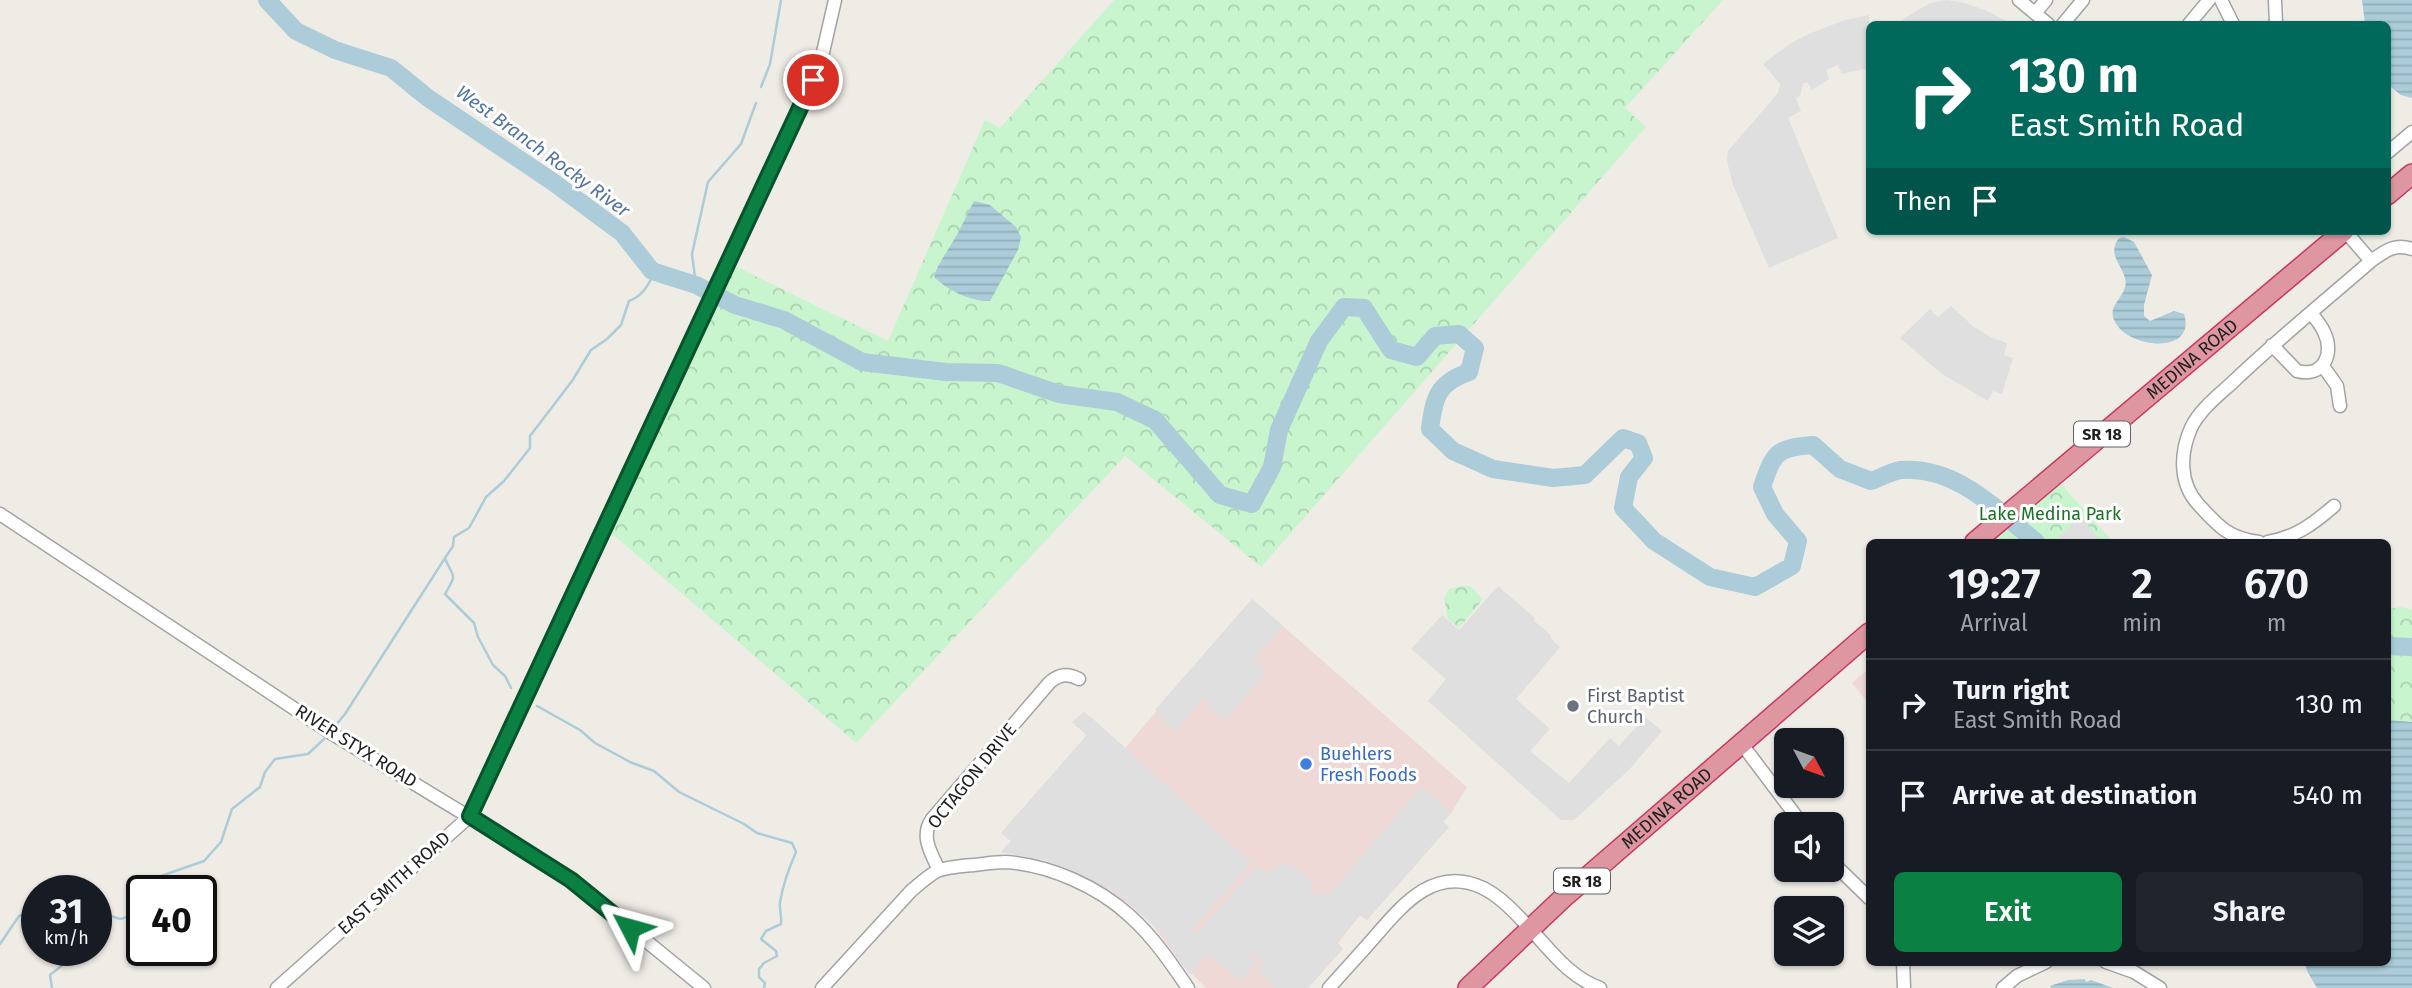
<!DOCTYPE html>
<html lang="en">
<head>
<meta charset="utf-8">
<style>
  body { margin:0; font-family:"Fira Sans",sans-serif; background:#20242c; color:#f1f3f6; height:100vh; display:flex; flex-direction:column; font-size:26px; white-space:nowrap }
  * { box-sizing:border-box; margin:0 }
  p { font-size:23px; color:#9ea1a6 }
  .icon { flex:none; width:38px; height:38px; fill:none; stroke:currentColor; stroke-width:2; stroke-linecap:round; stroke-linejoin:round }
  .map { position:relative; flex:1; overflow:hidden }
  .details { position:absolute; left:1866px; top:539px; width:525px; height:427px; display:flex; flex-direction:column; background:#171b24; border-radius:10px; box-shadow:0 2px 5px #0004 }
  .details>* { flex:none }
  .banner { position:absolute; left:1866px; top:21px; width:525px; height:214px; border-radius:10px; box-shadow:0 2px 5px #0004; background:#00695c; color:#fff; overflow:hidden }
  .needle { width:46px; rotate:131deg }
  .buttons { position:absolute; left:1774px; top:728px; display:grid; gap:14px }
  .buttons a { display:grid; place-items:center; width:70px; height:70px; border-radius:10px; background:#171b24; box-shadow:0 2px 5px #0004; font-size:35px }
  .speed { position:absolute; left:21px; top:875px; display:flex; gap:14px; font-size:35px; font-weight:700; text-align:center }
  .speed>* { display:grid; place-content:center; width:91px; height:91px; border-radius:50%; background:#171b24; box-shadow:0 2px 5px #0004; line-height:1 }
  .speed small { font-size:18px; font-weight:400 }
  .speed .limit { border:4px solid #111; border-radius:10px; background:#fff; color:#111 }
  .pin { position:absolute; display:grid; place-items:center; width:60px; height:60px; color:#fff; margin:-30px; border:4px solid #fff; border-radius:50%; box-shadow:0 2px 7px #0007 }
  .me { position:absolute; width:77px; margin:-38px; rotate:309deg; stroke-linejoin:round; filter:drop-shadow(0 0 5px #0008) }
  .turn { display:flex; align-items:center; gap:24px; height:147px; padding:0 28px; font-size:32px }
  .turn .icon { width:91px; height:91px; stroke-width:2.5 }
  .turn b { display:block; font-size:49px; line-height:60px }
  .then { display:flex; align-items:center; height:66px; padding:0 28px; background:#0003; gap:14px; font-size:26px }
  .eta { display:flex; justify-content:space-evenly; align-items:center; height:119px; text-align:center }
  .eta b { font-size:42px; font-weight:600; line-height:49px }
  .action { display:flex; gap:14px; margin-top:auto; padding:14px 28px }
  .action a { flex:1; height:80px; border-radius:10px; background:#0b8043; color:#fff; font-size:28px; font-weight:600; line-height:80px; text-align:center }
  .action a+a { background:#20242c; color:#f1f3f6 }
  ul { padding:0; list-style:none }
  li { display:flex; align-items:center; gap:21px; height:91px; padding:0 28px; border-top:2px solid #363941 }
  li div { flex:1 }
  li b { display:block; font-size:26px }
  li em { font-style:normal }
  .map>svg:first-child { display:block }
  .commercial { fill:#eed9d7 }
  .park { fill:url(#park-crowns) }
  .parking { fill:#dfdfdf }
  .water { fill:url(#water-rules) }
  .lines { fill:none; stroke-linecap:round; stroke-linejoin:round }
  .stream { stroke:#abccd8; stroke-width:2.5 }
  .river { stroke:#abccd8; stroke-width:18 }
  .minor-casing { stroke:#a3a3a3; stroke-width:15 }
  .highway-casing { stroke:#c93762; stroke-width:22 }
  .minor { stroke:#fff; stroke-width:12 }
  .highway { stroke:#de96a0; stroke-width:19 }
  .route-casing { stroke:#07532c; stroke-width:18 }
  .route { stroke:#0b8043; stroke-width:12 }
  .worship-dot { fill:#6b7280; stroke:#fff; stroke-width:2.5 }
  .shop-dot { fill:#3f7fe0; stroke:#fff; stroke-width:2.5 }
  .labels { text-anchor:middle; dominant-baseline:central; stroke-width:6; stroke-linejoin:round; paint-order:stroke }
  .shield { fill:#fff; stroke:#626262; stroke-width:2 }
  .shield-label { font-size:16px; font-weight:bold; fill:#1f1f1f }
  .street-label { font-size:18px; fill:#1f1f1f; stroke:#fff }
  .park-label { font-size:18px; fill:#177423; stroke:#fff }
  .worship-label { font-size:18px; fill:#5b616d; stroke:#fff; text-anchor:start }
  .shop-label { font-size:18px; fill:#366cbe; stroke:#fff; text-anchor:start }
  .water-label { font-size:19px; font-style:italic; fill:#52749f; stroke:#fff }
</style>
</head>
<body>
<div class="map">
<svg width="2412" height="988" viewBox="0 0 2412 988">
  <defs>
    <pattern id="park-crowns" width="20" height="18" patternUnits="userSpaceOnUse" patternTransform="scale(1.75)"><rect width="20" height="18" fill="#c8f4ce"/><path d="M2 6a3 3 0 1 1 6 0M12 15a3 3 0 1 1 6 0" fill="none" stroke="#abd1b0"/></pattern>
    <pattern id="water-rules" width="6" height="5" patternUnits="userSpaceOnUse" patternTransform="scale(1.75)"><rect width="6" height="5" fill="#abccd8"/><path d="M0 2.5h6" fill="none" stroke="#93afb9"/></pattern>
  </defs>
  <rect width="100%" height="100%" fill="#efece6"/>
  <path class="commercial" d="M1252,599L1467,787L1452,812L1443,822L1449,827L1367,920L1360,915L1338,943L1343,949L1308,988H1206L1181,963L1148,919L1105,886L1046,860L1001,852L1011,841L1001,833L1087,735L1072,722L1084,712L1125,748Z
    M1869,668V704L1852,683Z"/>
  <path class="park" d="M1114,0H1723L1625,108L1646,127L1261,567L1125,456L856,743L609,531L735,266L888,341L985,120L1000,128Z
    M2053,475L2113,542H1978Z
    M1462,586H1470L1483,599L1459,628L1448,619L1444,598L1449,589Z
    M2401,607L2412,610V988H2317L2305,963L2387,962V609Z"/>
  <path class="parking" d="M1947,0L1964,3L1985,10L2012,24H1899L1905,18L1930,3Z
    M1869,15V68L1842,74L1838,65L1826,70L1829,79L1812,90L1807,82L1803,84L1800,96L1796,98L1801,111L1788,118L1838,238L1769,268L1733,185L1727,161L1728,151L1778,93L1780,84L1763,64L1791,43L1811,33L1845,20Z
    M1951,306L1973,326L1990,337L2007,343L2004,355L2013,358L2002,394L1993,391L1988,401L1942,374L1900,338L1930,309L1938,317Z
    M2081,517L2102,542H2064L2059,536Z
    M1498,586L1535,618L1534,621L1550,634L1551,639L1560,647L1516,699L1550,729L1530,751L1569,783L1610,738L1619,746L1645,717L1662,731L1629,770L1574,820H1561L1428,701L1446,679L1411,649L1442,615L1459,630Z
    M1252,599L1283,626L1254,659L1267,672L1224,721L1207,706L1210,703L1204,698L1175,731L1160,718L1161,715L1155,710Z
    M1081,715L1090,716L1252,863L1192,930L1196,934L1257,866L1265,873L1281,864L1291,865L1310,879L1313,895L1331,892L1421,787L1451,813L1443,822L1449,827L1367,920L1360,915L1336,943L1342,949L1308,988H1277L1257,971L1263,963L1251,952L1249,955L1256,962L1241,981L1208,954L1191,975L1178,960L1164,935L1117,893L1046,860L1001,852L1011,841L1001,833L1087,735L1072,722Z"/>
  <path class="water" d="M2362,0H2412V98L2401,95L2387,84V24H2365Z
    M974,201L990,205L1016,227L1021,237L1018,250L990,301C972,302 947,290 934,277L938,266L958,233Z
    M2124,237L2134,242L2152,275L2144,305V316L2150,321L2174,311L2184,314C2197,355 2129,349 2115,322C2105,304 2130,296 2125,278C2121,263 2107,254 2119,238Z
    M2387,720L2412,722V988H2317L2307,971L2305,963L2387,962Z
    M2085,979L2086,982L2091,980L2113,988H2051L2050,986L2068,980Z"/>
  <g class="lines">
    <path class="stream" d="M761,87L770,64L781,0
      M696,285L692,254L708,182L741,144L756,103
      M511,688L505,676L493,665L478,637L474,623L445,594C459,571 452,578 445,558L453,546L454,537L469,528L486,497L504,481L530,448V436L572,381L591,350L607,339L621,325L629,301C643,296 648,285 655,272
      M537,706L580,730L595,743L630,762L654,771L679,792L744,824L757,833L792,843L796,852C789,868 783,884 780,902C779,909 782,916 781,924L766,931L761,939L776,951L777,956L764,963L759,969V977L765,983L764,988
      M336,725L345,714L445,558
      M154,891L161,876L204,861L221,842L232,809L260,787L265,772L275,759L308,754L324,739
      M96,918L101,913L120,919L142,913
      M0,944L19,916L37,911
      M52,988L50,975L65,963L53,950"/>
    <path class="river" d="M267,0L296,31L335,50L391,68L428,98L553,182L622,233L652,271L696,285L735,305L784,320L862,362L946,372L998,373L1059,394L1117,402L1155,420L1220,495L1252,504L1272,467L1279,430L1319,341L1344,307L1364,308L1391,350L1417,357L1435,336L1459,334L1475,348L1469,372C1437,383 1434,398 1430,429L1453,451L1493,469L1553,478L1585,475L1623,438L1638,443L1644,458L1629,477L1623,508L1654,541L1710,577L1755,587L1792,566L1798,541L1775,514L1762,487C1774,452 1776,448 1813,445L1840,469L1871,481C1880,478 1892,471 1901,470C1957,466 1997,510 2036,542
      M2387,646L2412,647"/>
    <g class="minor-casing">
      <path id="minor" d="M2019,0L2048,24
        M2221,0L2233,24
        M2275,0L2276,24
        M2035,13L2046,0
        M2063,24L2083,0
        M2189,24L2209,0
        M2387,153L2412,132
        M2345,231L2371,261
        M2272,345L2297,371C2323,378 2335,354 2324,332C2321,325 2316,319 2311,313
        M2323,366L2337,386L2340,406
        M0,514L331,733L553,868L591,896L704,988
        M2259,542C2228,538 2218,526 2198,504C2179,483 2180,453 2191,428C2200,409 2219,395 2234,381C2278,339 2325,301 2371,261C2385,251 2395,243 2412,249
        M2268,542C2296,537 2313,524 2334,506
        M1741,743L1802,824
        M1832,862L1869,898
        M939,870C931,853 920,836 932,819L1050,682C1060,674 1068,673 1079,679
        M1903,962L1904,988
        M2106,962L2134,972L2160,988
        M277,988L470,816L821,61L835,0
        M822,988L911,891C919,884 928,876 937,871C947,867 963,866 974,865C984,864 995,862 1006,862C1050,865 1099,887 1131,917C1154,938 1171,963 1188,988
        M1329,988C1343,972 1358,956 1372,940C1400,908 1433,864 1483,888C1503,898 1519,917 1535,934C1554,955 1572,978 1600,988
        M2003,988L2017,976L2046,962"/>
    </g>
    <g class="highway-casing">
      <g id="highway">
        <path d="M2387,195L2412,174"/>
        <path id="s1" d="M1975,542L2344,231"/>
        <path id="s2" d="M1468,988L1563,898L1869,633"/>
      </g>
    </g>
    <use href="#minor" class="minor"/>
    <use href="#highway" class="highway"/>
  </g>
  <g class="lines">
    <g class="route-casing">
      <path id="route" d="M630,928L571,880L470,816L813,80"/>
    </g>
    <use href="#route" class="route"/>
  </g>
  <circle class="worship-dot" cx="1573" cy="706" r="7"/>
  <circle class="shop-dot" cx="1306" cy="764" r="7"/>
  <g class="labels">
    <g class="shield">
      <rect x="2074" y="421.5" width="56" height="25" rx="5"/>
      <rect x="1554" y="868.5" width="56" height="25" rx="5"/>
    </g>
    <g class="shield-label">
      <text x="2102" y="434">SR 18</text>
      <text x="1582" y="881">SR 18</text>
    </g>
    <g class="street-label">
      <text stroke="none"><textPath href="#s1" startOffset="284">MEDINA ROAD</textPath></text>
      <text transform="translate(356 746) rotate(32)">RIVER STYX ROAD</text>
      <text transform="translate(972 776) rotate(-51)">OCTAGON DRIVE</text>
      <text stroke="none"><textPath href="#s2" startOffset="268">MEDINA ROAD</textPath></text>
      <text transform="translate(394 883) rotate(-42)">EAST SMITH ROAD</text>
    </g>
    <g class="park-label">
      <text x="2050" y="514">Lake Medina Park</text>
    </g>
    <g class="worship-label">
      <text x="1587" y="696">First Baptist<tspan x="1587" dy="21">Church</tspan></text>
    </g>
    <g class="shop-label">
      <text x="1320" y="754">Buehlers<tspan x="1320" dy="21">Fresh Foods</tspan></text>
    </g>
    <g class="water-label">
      <text transform="translate(543 151) rotate(36)">West Branch Rocky River</text>
    </g>
  </g>
</svg>
<div class="buttons">
<a><svg class="needle" viewBox="-14 -14 28 28"><path d="M0-13l5 13h-10z" fill="#e53935"/><path d="M0 13l5-13h-10z" fill="#9ea1a6"/></svg></a>
<a><svg class="icon" aria-label="sound" viewBox="0 0 24 24"><path d="M4 9h4l5-4v14l-5-4H4zM17 9q2 3 0 6"/></svg></a>
<a><svg class="icon" aria-label="layers" viewBox="0 0 24 24"><path d="M12 4l9 5-9 5-9-5zM3 14l9 5 9-5"/></svg></a>
</div>
<div class="speed"><div>31<small>km/h</small></div><div class="limit">40</div></div>
<div class="pin" style="left:813px;top:80px;background:#d93025"><svg class="icon" aria-label="arrive" viewBox="0 0 24 24"><path d="M6 21V4h12l-3 4 3 4H6"/></svg></div>
<svg class="me" style="left:630px;top:928px" viewBox="-20 -20 40 40"><path d="M0-17L14 15 0 8-14 15z" fill="#0b8043" stroke="#fff" stroke-width="4"/></svg>
<div class="banner">
<div class="turn"><svg class="icon" aria-label="right" viewBox="0 0 24 24"><path d="M7 20v-9h11M14 6l5 5-5 5"/></svg><div><b>130 m</b>East Smith Road</div></div>
<div class="then">Then<svg class="icon" aria-label="arrive" viewBox="0 0 24 24"><path d="M6 21V4h12l-3 4 3 4H6"/></svg></div>
</div>
<section class="details">
<div class="eta">
<div><b>19:27</b><p>Arrival</p></div>
<div><b>2</b><p>min</p></div>
<div><b>670</b><p>m</p></div>
</div>
<ul>
<li><svg class="icon" aria-label="right" viewBox="0 0 24 24"><path d="M7 20v-9h11M14 6l5 5-5 5"/></svg><div><b>Turn right</b><p>East Smith Road</p></div><em>130 m</em></li>
<li><svg class="icon" aria-label="arrive" viewBox="0 0 24 24"><path d="M6 21V4h12l-3 4 3 4H6"/></svg><div><b>Arrive at destination</b></div><em>540 m</em></li>
</ul>
<div class="action"><a>Exit</a><a>Share</a></div>
</section>
</div>
</body>
</html>
